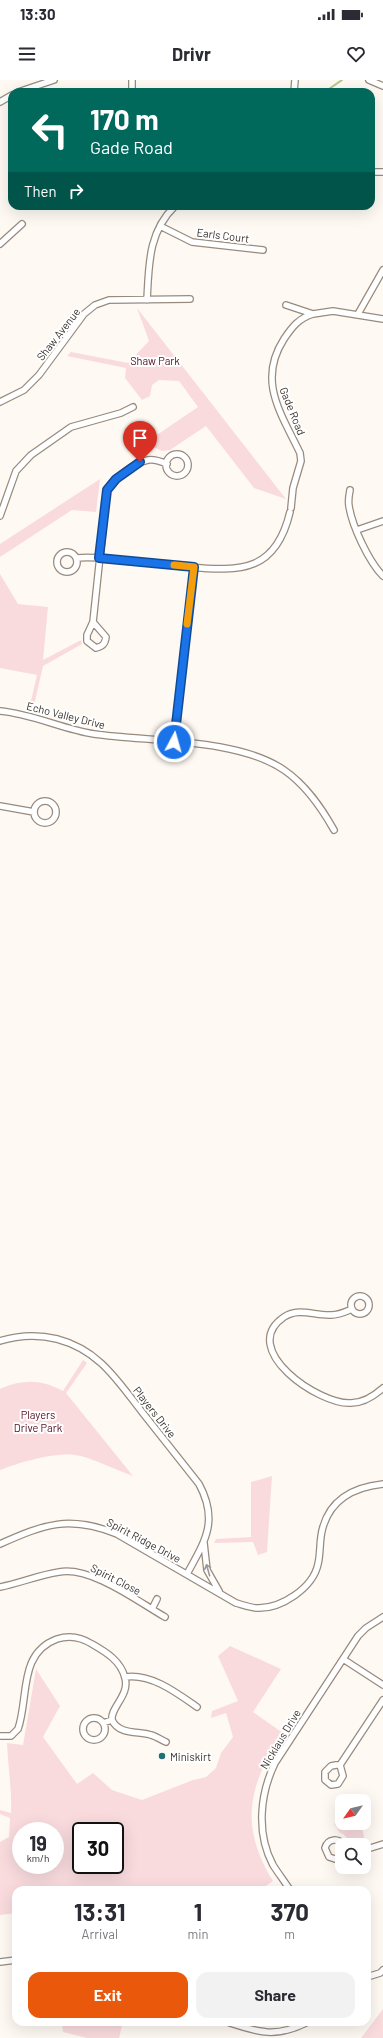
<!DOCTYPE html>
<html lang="en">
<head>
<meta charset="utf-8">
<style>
  body { margin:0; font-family:Barlow,sans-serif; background:#f2f2f3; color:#2b2b33; height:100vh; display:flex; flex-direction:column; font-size:15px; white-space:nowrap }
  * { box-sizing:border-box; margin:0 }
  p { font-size:13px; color:#7c7c81 }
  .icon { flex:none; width:22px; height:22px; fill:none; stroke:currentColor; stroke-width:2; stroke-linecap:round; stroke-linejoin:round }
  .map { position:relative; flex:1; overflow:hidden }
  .drawer { position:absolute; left:12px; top:1806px; width:359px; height:140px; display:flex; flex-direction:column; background:#fff; border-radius:12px; box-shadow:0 4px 16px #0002 }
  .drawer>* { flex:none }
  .hud { position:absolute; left:8px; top:8px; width:367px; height:122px; border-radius:12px; box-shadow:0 4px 16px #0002; background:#00695c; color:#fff; overflow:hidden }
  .needle { width:26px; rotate:236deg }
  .fabs { position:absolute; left:335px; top:1714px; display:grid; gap:8px }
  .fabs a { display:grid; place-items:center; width:36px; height:36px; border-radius:8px; background:#fff; box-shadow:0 4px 16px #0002; font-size:20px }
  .speed { position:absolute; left:12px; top:1742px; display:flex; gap:8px; font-size:20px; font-weight:700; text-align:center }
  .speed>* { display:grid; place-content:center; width:52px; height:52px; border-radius:50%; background:#fff; box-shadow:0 4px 16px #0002; line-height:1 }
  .speed small { font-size:10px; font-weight:400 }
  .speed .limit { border:2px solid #111; border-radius:6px; background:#fff; color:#111 }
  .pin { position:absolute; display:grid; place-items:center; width:34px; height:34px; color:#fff; margin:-41px -17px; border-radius:50% 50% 50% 0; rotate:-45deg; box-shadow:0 0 4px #0007 }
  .pin .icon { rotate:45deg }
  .me { position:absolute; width:44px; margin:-22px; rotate:6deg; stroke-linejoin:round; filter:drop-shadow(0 0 3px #0008) }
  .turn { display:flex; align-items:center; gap:14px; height:84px; padding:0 16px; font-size:18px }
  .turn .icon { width:52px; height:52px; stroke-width:2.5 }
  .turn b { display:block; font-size:28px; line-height:34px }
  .then { display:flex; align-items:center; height:38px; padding:0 16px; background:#0003; gap:8px; font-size:15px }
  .eta { display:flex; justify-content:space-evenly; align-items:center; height:68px; text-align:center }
  .eta b { font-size:24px; font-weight:700; line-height:28px }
  .action { display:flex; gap:8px; margin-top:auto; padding:8px 16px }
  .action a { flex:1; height:46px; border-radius:12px; background:#ea580c; color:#fff; font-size:16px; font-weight:700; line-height:46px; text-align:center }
  .action a+a { background:#f2f2f3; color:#2b2b33 }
  .status { display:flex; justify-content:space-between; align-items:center; height:28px; padding:0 20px; background:#fff; direction:ltr }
  .status svg { height:11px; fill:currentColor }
  header { display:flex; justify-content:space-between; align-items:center; height:52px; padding:0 16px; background:#fff; font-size:18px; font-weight:700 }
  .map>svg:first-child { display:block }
  .green { fill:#f9dbde; fill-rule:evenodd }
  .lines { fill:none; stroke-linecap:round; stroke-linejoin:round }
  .stream { stroke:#b3c682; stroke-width:2 }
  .minor-casing { stroke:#988b7e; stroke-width:8 }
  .minor { stroke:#fff; stroke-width:5.5 }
  .oneway { stroke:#9c9896 }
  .route-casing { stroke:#114b97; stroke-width:10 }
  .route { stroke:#1a73e8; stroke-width:7 }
  .slow { stroke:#f59e0b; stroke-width:7 }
  .poi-dot { fill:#246e75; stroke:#fff; stroke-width:1.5 }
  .labels { text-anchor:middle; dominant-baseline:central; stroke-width:4; stroke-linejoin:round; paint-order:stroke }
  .street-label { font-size:11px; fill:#38322d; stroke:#fff }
  .park-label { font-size:11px; fill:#520f20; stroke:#fff }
  .poi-label { font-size:11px; fill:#38322d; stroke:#fff; text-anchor:start }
</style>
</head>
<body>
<div class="status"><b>13:30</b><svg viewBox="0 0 49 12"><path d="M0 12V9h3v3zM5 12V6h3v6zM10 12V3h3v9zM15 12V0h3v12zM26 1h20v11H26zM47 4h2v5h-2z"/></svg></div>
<header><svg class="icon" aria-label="menu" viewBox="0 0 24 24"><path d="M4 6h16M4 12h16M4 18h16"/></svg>Drivr<svg class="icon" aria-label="heart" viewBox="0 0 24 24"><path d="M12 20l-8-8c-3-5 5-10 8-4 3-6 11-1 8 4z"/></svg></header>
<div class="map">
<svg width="383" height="1958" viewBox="0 0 383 1958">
  <rect width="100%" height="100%" fill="#fff9f3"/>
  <path class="green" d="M137,228L286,419L254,408L206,346L170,370L162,371L145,363L198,327L179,301L159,300L152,305L150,316L142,320L125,298L126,288L67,276L71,272L128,283L149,261Z
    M100,399L96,432L72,430L0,477V464Z
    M0,494L18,524L48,527L43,580L81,560L82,564L43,586L34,626L30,625L37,595L0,588Z
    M83,1280L87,1283L66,1313L133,1396C116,1390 99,1381 81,1376C60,1370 20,1382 0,1390V1309C22,1299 41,1299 63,1311Z
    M272,1396L267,1472L258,1475L253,1462L214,1463L216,1459L251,1457V1402Z
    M230,1566L281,1589L253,1632L283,1653C248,1705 239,1746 273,1801L260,1810H16V1833L0,1835V1762L9,1757L10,1738L0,1734V1730L11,1733C12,1710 8,1687 7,1663L23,1665L36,1589L60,1626L43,1657L77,1704L93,1693L112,1710L142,1720L193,1700L206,1697L216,1688L221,1673L233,1657L226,1633L211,1638L212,1631L238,1621L218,1576ZM21,1751H55V1785H21ZM81,1751H115V1785H81Z
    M342,1740V1743H361L365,1761L352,1763L343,1754L340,1753L334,1744Z
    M383,1929V1958H361Z
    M62,1942H123L119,1958H87L63,1952Z"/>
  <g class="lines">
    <path class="stream" d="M329,9L342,0"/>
    <g class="minor-casing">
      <path id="minor" d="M369,0L383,6
        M18,12L54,0
        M132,12V0
        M294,12L295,0
        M0,22L12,15
        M371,92H383
        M160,146L192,162L263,170
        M0,164L22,144
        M147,220C149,185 148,152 175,126
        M286,225L313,234L333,231L383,239
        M358,234L383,190
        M0,322L24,310L39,295L84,234L95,225L109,220L190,219
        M166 385a11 11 0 1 1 22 0a11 11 0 1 1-22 0Z
        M350,410C349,415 348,421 349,426C352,446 369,482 383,496
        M291,428L293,408L301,381L300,373C281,333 257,301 284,259C292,247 299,238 313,234
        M0,436L16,391L31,375L71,347L121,333L133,327
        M357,450L383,441
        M57 482a10 10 0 1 1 20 0a10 10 0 1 1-20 0Z
        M77,478C92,476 107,479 122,480C145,482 167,485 189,487C242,492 276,491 290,432
        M93,542L106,557C105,564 103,566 96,568L87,561V555L93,542L107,410C115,398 133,383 148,380C154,379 160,381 167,384
        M0,631C33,634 62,649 94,654C150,662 237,658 284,690C306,705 321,727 334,750
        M174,662L194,487
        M34 732a11 11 0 1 1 22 0a11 11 0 1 1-22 0Z
        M0,726L34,732
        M351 1225a9 9 0 1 1 18 0a9 9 0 1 1-18 0Z
        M352,1229C345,1232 339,1235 331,1235C315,1236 299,1227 284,1237C237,1269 319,1325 351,1323C364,1323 374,1316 383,1308
        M0,1261C19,1255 37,1254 57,1259C99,1270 117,1300 142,1332C161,1356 180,1380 199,1404C219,1441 205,1461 187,1494
        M204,1463L207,1490L219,1511
        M0,1464C45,1444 69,1435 117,1454L236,1523C243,1525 251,1528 257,1528C281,1529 313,1508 318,1484C321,1472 319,1459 323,1447C331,1419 355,1407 383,1404
        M0,1507C20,1503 39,1495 59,1492C91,1486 137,1521 165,1537
        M152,1529L157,1519
        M343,1579L383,1605
        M125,1597C151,1593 177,1613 197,1627
        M83 1649a11 11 0 1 1 22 0a11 11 0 1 1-22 0Z
        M112,1640C119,1655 138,1651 151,1655C156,1656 161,1660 166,1662
        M0,1656H11L18,1649C29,1618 18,1573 57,1559C69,1555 81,1557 92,1564C106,1572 121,1581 125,1598C130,1615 110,1628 112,1640L103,1643
        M336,1685H340L343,1696L338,1704L331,1705L325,1700V1692L331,1686Z
        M340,1685L383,1620
        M364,1770L383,1764
        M342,1777L335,1779L329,1777L325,1768C328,1758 338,1758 344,1765
        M290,1810C285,1802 278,1793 273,1785C256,1753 260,1714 275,1683L358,1556L366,1548L383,1537
        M0,1882L16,1880
        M367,1897L380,1893L383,1890
        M227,1942C260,1953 276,1958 308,1942"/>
    </g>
    <use href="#minor" class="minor"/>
  </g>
  <defs><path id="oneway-shaft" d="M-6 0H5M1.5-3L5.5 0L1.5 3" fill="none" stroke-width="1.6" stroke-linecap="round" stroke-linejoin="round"/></defs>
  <use class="oneway" href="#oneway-shaft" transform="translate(208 1490) rotate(-106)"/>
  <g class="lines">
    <g class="route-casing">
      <path id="route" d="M140,382L116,399L107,410L99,478L194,487L174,662"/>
    </g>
    <use href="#route" class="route"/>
    <path class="slow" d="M174,485L194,487L187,544"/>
  </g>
  <circle class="poi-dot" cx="162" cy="1676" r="4"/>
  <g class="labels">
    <g class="street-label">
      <text transform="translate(223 155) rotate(7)">Earls Court</text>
      <text transform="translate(58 254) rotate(-52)">Shaw Avenue</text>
      <text transform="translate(293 331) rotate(68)">Gade Road</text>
      <text transform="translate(66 635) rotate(14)">Echo Valley Drive</text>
      <text transform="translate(155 1332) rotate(52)">Players Drive</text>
      <text transform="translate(144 1460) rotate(28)">Spirit Ridge Drive</text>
      <text transform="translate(116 1499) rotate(27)">Spirit Close</text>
      <text transform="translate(280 1659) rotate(-59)">Nicklaus Drive</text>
    </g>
    <g class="park-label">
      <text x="155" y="280">Shaw Park</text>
      <text x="38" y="1334">Players<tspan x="38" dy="13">Drive Park</tspan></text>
    </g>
    <g class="poi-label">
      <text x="170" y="1676">Miniskirt</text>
    </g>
  </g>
</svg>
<div class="fabs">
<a><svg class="needle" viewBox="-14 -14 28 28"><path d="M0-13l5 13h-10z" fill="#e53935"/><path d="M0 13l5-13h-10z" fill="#7c7c81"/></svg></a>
<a><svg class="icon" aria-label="search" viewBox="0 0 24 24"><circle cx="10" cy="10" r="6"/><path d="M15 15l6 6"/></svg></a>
</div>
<div class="speed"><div>19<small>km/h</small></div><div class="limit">30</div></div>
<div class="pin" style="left:140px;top:382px;background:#d93025"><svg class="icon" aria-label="arrive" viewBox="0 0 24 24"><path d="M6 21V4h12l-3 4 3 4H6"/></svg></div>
<svg class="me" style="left:174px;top:662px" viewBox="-20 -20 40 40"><circle r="17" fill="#1a73e8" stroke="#fff" stroke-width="3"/><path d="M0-11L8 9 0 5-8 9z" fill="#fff"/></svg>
<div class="hud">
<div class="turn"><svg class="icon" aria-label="left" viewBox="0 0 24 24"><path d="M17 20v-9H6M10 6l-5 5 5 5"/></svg><div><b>170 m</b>Gade Road</div></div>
<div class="then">Then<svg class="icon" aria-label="right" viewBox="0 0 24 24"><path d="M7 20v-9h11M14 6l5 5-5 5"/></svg></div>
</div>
<section class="drawer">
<div class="eta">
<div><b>13:31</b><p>Arrival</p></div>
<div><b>1</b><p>min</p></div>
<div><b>370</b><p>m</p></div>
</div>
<div class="action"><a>Exit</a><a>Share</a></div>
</section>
</div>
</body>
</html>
